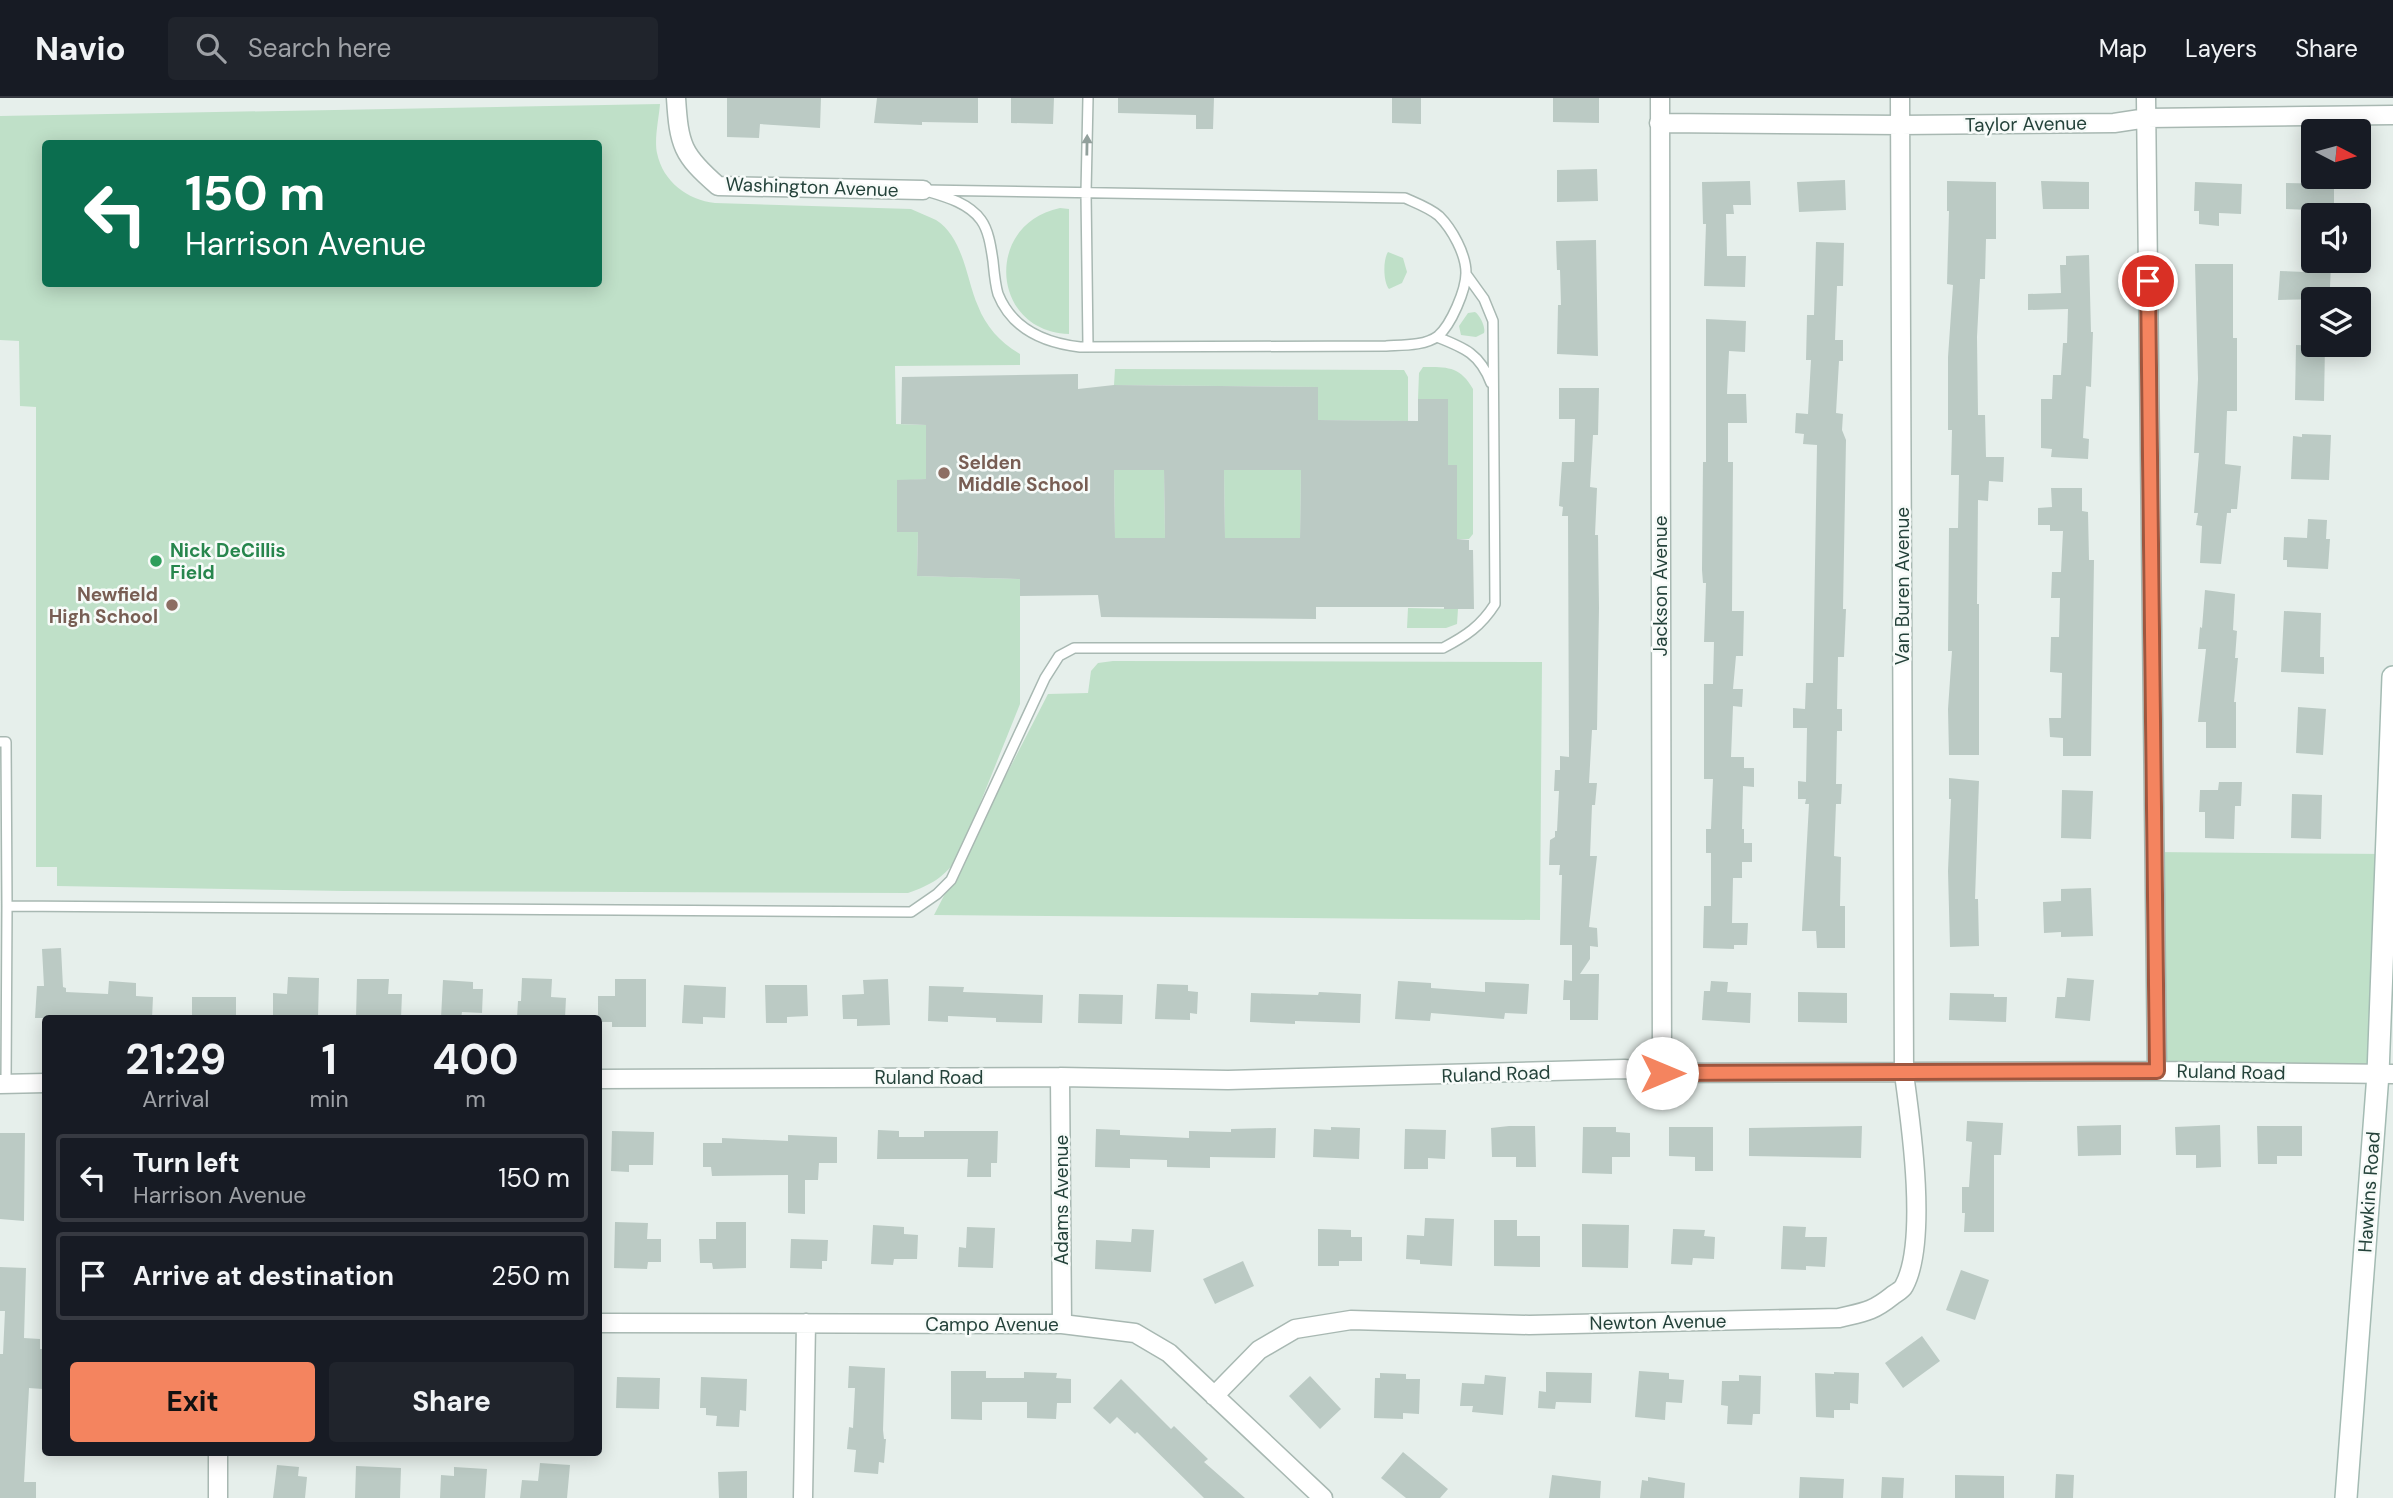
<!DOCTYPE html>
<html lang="en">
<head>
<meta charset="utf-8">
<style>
  body { margin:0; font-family:"DM Sans",sans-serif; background:#20242c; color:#f1f3f6; height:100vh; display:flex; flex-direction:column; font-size:26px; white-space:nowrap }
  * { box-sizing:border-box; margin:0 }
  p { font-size:23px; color:#9ea1a6 }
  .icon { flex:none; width:38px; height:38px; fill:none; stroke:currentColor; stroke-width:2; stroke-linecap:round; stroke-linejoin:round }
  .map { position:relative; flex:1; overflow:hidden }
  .panel { position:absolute; left:42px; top:917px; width:560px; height:441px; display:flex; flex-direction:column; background:#171b24; border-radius:7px; box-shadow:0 4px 18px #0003 }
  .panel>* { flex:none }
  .top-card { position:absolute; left:42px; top:42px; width:560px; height:147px; border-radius:7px; box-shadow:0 4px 18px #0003; background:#0b6e4f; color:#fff; overflow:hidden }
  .needle { width:46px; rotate:96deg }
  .tools { position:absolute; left:2301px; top:21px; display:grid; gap:14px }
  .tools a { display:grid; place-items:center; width:70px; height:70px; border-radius:7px; background:#171b24; box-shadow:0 4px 18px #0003; font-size:35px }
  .pin { position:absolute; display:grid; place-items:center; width:60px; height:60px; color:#fff; margin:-30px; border:4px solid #fff; border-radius:50%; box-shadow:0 2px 7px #0007 }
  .me { position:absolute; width:77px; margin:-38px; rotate:90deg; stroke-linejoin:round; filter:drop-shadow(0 0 5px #0008) }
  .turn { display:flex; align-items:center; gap:24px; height:147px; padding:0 28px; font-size:32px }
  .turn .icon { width:91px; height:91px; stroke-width:2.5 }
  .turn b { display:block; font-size:49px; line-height:60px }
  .eta { display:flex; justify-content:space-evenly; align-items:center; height:119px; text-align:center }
  .eta b { font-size:42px; font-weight:700; line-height:49px }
  .action { display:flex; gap:14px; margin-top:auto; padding:14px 28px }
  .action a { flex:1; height:80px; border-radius:7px; background:#f4845f; color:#111; font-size:28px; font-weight:700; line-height:80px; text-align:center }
  .action a+a { background:#20242c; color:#f1f3f6 }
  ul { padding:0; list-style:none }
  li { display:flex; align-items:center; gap:21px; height:88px; margin:0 14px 10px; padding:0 14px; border:4px solid #363941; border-radius:7px }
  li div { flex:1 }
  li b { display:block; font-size:26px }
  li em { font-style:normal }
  header { display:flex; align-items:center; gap:42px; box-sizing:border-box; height:98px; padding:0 35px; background:#171b24; border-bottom:2px solid #363941 }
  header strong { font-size:33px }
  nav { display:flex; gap:38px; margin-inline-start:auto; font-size:24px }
  .search { width:490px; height:63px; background:#20242c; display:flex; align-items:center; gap:18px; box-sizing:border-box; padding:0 24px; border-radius:7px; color:#9ea1a6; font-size:26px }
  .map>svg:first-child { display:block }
  .green { fill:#bfe0c8; fill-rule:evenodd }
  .building { fill:#bbcac4; fill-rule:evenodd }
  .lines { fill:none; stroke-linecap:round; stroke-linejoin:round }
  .lane-casing { stroke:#a8b8b2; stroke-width:12 }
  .street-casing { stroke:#a8b8b2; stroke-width:21 }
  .secondary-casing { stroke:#a4bbb3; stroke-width:24 }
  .lane { stroke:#fff; stroke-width:9 }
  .street { stroke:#fff; stroke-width:18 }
  .secondary { stroke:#fff; stroke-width:21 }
  .oneway { fill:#92a09c }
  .route-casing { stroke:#9f563e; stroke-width:18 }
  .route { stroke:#f4845f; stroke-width:12 }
  .education-dot { fill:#8d6e63; stroke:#f7fbf9; stroke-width:2.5 }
  .leisure-dot { fill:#2e9e5b; stroke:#f7fbf9; stroke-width:2.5 }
  .labels { text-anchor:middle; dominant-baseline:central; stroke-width:5; stroke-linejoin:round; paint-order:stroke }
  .street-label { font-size:19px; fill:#24423a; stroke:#f7fbf9 }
  .education-label { font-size:19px; font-weight:bold; fill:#785e54; stroke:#f7fbf9; text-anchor:start }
  .leisure-label { font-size:19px; font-weight:bold; fill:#27864d; stroke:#f7fbf9; text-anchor:start }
</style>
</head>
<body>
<header>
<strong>Navio</strong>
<div class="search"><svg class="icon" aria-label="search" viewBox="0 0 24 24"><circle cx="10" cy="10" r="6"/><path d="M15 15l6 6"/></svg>Search here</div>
<nav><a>Map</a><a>Layers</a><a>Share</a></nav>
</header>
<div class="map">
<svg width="2393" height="1400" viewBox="0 0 2393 1400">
  <rect width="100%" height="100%" fill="#e6efeb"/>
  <path class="green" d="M660,6C659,20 654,41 657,55C663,84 688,102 715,105L911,111C919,115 928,118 936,122C964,140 966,181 978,208C986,229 1001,245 1020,256V267L895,268L896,326L926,327V381L897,383V433L918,434L917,478L1020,481V606L959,758C945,779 931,787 908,795L344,793L57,788V769H36V309L20,308L19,243L0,242V18ZM46,46H598V186H46Z
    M1060,110L1069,111V236C991,234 983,126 1060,110Z
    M1388,154L1403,160L1407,174L1402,185L1389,191C1383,184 1383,161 1388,154Z
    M1475,214C1480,217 1486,230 1484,235L1476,239L1461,237L1459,228L1468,215Z
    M1423,269C1447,269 1460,268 1473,291V436L1469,441H1457V367H1448V302L1418,301L1419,275Z
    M1115,271L1404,272L1408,279V323L1318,322V289L1114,287Z
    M1114,372H1164L1165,440H1115Z
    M1224,372H1301L1300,440H1225Z
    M1408,510L1458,511L1457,526L1446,530H1407Z
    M1113,563L1542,564L1540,822L934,817L1048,596L1088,595L1091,573L1098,565Z
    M2154,754L2387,756L2378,976L2157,973Z"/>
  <path class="building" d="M727,0H821L820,30L760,26L759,40L727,39Z
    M877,0H978V25L922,24V27L874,25Z
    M1011,0H1054L1053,26L1011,25Z
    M1118,0H1214L1213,31H1196V17L1118,15Z
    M1392,0H1421V26L1392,25Z
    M1553,0H1599V25L1553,24Z
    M1597,71L1598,103L1557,104V72Z
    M1845,82L1846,112L1799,114L1797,84Z
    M1750,83L1751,107H1733L1734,116H1726L1727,158H1746L1745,189L1704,188L1706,126H1703L1702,84Z
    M1947,83L1996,84V141H1986L1985,181H1980L1977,239L1978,317H1985L1986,359H2004L2003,384L1989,383L1988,403L1978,402L1977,506H1979V657H1949L1948,611L1952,553H1948L1949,430H1958L1959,377H1951L1952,332H1948V259L1953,187L1947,186L1949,113H1947Z
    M2041,83L2089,84V111H2043Z
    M2195,84L2242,86L2241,116L2219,115V128L2199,126V113H2194Z
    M2286,85L2334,86V113L2286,111Z
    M1596,142L1598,258L1557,256L1558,207H1561L1560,172H1557L1556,143Z
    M1816,144L1844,145L1843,188H1837L1835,242H1843V263H1839L1836,315L1843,316L1842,332L1846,342L1843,511H1846L1844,559H1838L1837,611H1842V633H1837L1836,686H1842L1841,706H1836L1834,758L1841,759L1840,808H1845V850H1817L1816,833H1802L1809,706H1805L1806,701H1798V683L1806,684L1807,630H1793V610L1805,611L1806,585H1813L1817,347L1803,346L1804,336L1795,335L1796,315L1808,316L1811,262H1806L1807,217H1814Z
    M2089,157L2091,234H2093L2091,289L2086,288L2083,340L2089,341L2088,361L2051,359L2052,351L2041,350V301H2052L2053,277H2061L2063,245H2067L2068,211L2028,212V196L2061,195L2060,167H2066V158Z
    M2306,165L2331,166L2330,189H2324V201L2278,202L2280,173L2305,174Z
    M2195,166H2233V240H2237V313H2227L2225,366L2241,368L2237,411H2231V415H2227L2221,466L2200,465L2202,428L2196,427L2198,415H2194L2199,355H2194L2198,281Z
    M1706,221L1746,223L1745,254L1729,253L1727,296H1746L1747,325H1728V364H1733L1732,513H1744L1743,558H1736L1733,591H1743L1742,609L1733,608L1731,659H1744V670H1754V689L1743,688L1742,731H1744V745H1752V764H1742V780H1733L1732,825H1748L1747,847H1734V851L1703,850L1704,808H1711V755H1706V731H1711L1713,681H1704V586H1713L1714,544H1704L1706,485H1703L1702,472L1703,364H1706Z
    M2296,247L2325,248L2324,303L2295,302Z
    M1078,276V291L1114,287L1318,289V322L1418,323V301H1448V367H1457V441L1469,442V452H1473L1474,511H1444V509H1316V521L1101,519L1098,497L1020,498V481L917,478L918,434H897V382L926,381V327L901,326L902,279ZM1114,372H1164L1165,440H1115ZM1224,372H1301L1300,440H1225Z
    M1559,290H1599L1598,337H1593L1590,389L1597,390L1595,437H1598L1599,510L1597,632H1592L1589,685H1597L1595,707H1592L1590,758H1597L1589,829L1597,830L1598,849L1590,848V861L1580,876H1599L1598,922H1570V902H1563L1564,882L1572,883V847H1560L1562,777H1559L1560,767H1549L1550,742L1555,739V733H1557L1559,693H1554L1555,672H1560V658L1569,659L1568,418H1562L1563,409L1559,408L1562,364H1574L1575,321H1559Z
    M2302,336L2331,337L2329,382L2291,381L2293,338L2302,339Z
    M2051,390H2082V413L2088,414L2089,462H2094L2091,658H2063V640L2050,639L2049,620H2061L2062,575L2050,574L2051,539H2059L2060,500H2051L2052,474H2061L2063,433H2050V427H2038V410L2052,409Z
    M2308,421L2327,422L2326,441H2330L2328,471L2287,469V462H2283L2284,439L2307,440Z
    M2205,492L2235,496L2233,532L2237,533L2235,560H2238L2234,604H2236V650H2206V624H2198L2206,551H2198L2200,529L2202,530Z
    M2284,513L2321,515L2320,559H2324V576L2281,574Z
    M2298,609L2326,611L2323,657L2296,655Z
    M1949,680L1979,683L1975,801H1978L1979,848L1950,849L1948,773L1951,701H1949Z
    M2219,684H2242L2241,708H2235L2234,741L2205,740V714H2199L2200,692H2218Z
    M2062,692L2093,693L2091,741L2061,740Z
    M2292,696L2322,697L2321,741L2291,740Z
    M2091,790L2093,838L2061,839V834L2044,835L2043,804L2061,803V791Z
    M61,850L63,889L66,890V894L108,896L109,883L136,885V898L153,899L152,920H35L37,888H44L42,851Z
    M288,879L319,880L318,920H273V895L287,896Z
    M522,880L552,881L551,899L566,900L565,920H517L518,903H521Z
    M2067,880L2094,882L2090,923L2055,920L2057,899H2065Z
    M357,881H389L388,896H402L401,920H356Z
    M615,881H646V929H612V924H598V898H615Z
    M888,881L890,927L857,928V921H843L842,897L864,896L863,882Z
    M443,882L473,884V891H483L482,915L462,914L461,920H441Z
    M1398,883L1431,885V890L1485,894V884L1529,886L1527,916L1505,915L1504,921L1431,915L1430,923L1395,921Z
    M1711,883L1728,884L1727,894L1751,895L1750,925L1702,922L1704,893H1710Z
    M1157,886L1188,887V893L1198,894L1197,916L1190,915V922L1155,921Z
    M684,887L726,889L725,920L703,919V926L682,925Z
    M765,887H807L808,918L787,919V925H766Z
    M929,888L964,889L963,894L1043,897L1042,925L996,924V920L948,918V924L928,923Z
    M1319,894L1361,896L1360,925L1295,923V926L1250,924L1251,895L1318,897Z
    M1798,894L1847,895V925L1798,924Z
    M1950,895L1994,896V899H2007L2006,924L1949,922Z
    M1079,896L1123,897L1122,926L1078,925Z
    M192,899H236V920H192Z
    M1967,1023L2003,1025L2001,1057H1994V1134H1964L1965,1115H1962V1089H1969L1972,1044L1966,1043Z
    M2121,1027V1057L2078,1058L2077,1028Z
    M2220,1027L2221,1069L2196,1070V1057H2176L2175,1029Z
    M1509,1028H1535L1536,1069H1516V1059H1492L1491,1030Z
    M1862,1028L1861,1060L1749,1058V1030Z
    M2257,1028H2302V1058H2277V1066H2258Z
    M1331,1029L1360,1030L1359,1061L1313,1059L1314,1031L1331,1032Z
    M1583,1029H1616V1034L1630,1035V1059H1612V1076L1582,1075Z
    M1669,1029H1713V1073H1695V1059L1669,1058Z
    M1276,1030L1275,1060L1210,1059V1070L1167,1069V1062L1130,1061V1070L1095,1069L1096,1031L1120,1032V1037L1189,1040V1033L1231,1034V1031Z
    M1405,1031L1446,1032L1445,1061L1428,1060V1071H1404Z
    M878,1032L899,1033V1039H924V1033H998L997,1065H991V1079H967L968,1061H877Z
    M612,1033L654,1034L653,1067H629V1074L611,1073Z
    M0,1035H25L24,1123L0,1121Z
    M788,1037L837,1039V1065H819L818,1082H805V1116L788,1115V1077L712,1078L711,1069H703V1045H722V1040L788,1043Z
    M1425,1120L1454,1121L1452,1168L1420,1166V1162L1406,1161L1407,1137L1424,1138Z
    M1494,1122H1517V1138H1540V1169L1494,1168Z
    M615,1124L648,1125L647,1141H661V1164H648L647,1171L614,1170Z
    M716,1124H746V1170L713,1171L712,1165H700L699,1141H716Z
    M1582,1126L1629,1127L1628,1170L1582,1169Z
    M873,1127L904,1129V1136L918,1137L917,1161H894L893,1167L871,1166Z
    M1783,1128L1806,1129L1805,1139H1827L1825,1169L1806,1168V1172L1781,1171Z
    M967,1129L995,1130L993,1170L958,1169L959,1149L966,1150Z
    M1132,1131L1154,1132L1151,1174L1095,1171L1096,1142L1131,1144Z
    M1318,1131L1351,1132V1139H1362V1163H1339V1168H1318Z
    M1673,1131L1705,1132L1704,1138L1715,1139L1714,1161L1693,1160L1692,1167L1671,1166Z
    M791,1141L828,1142L827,1163H822V1171L790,1170Z
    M1243,1163L1254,1188L1215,1206L1203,1181Z
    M0,1169L26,1170L24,1240L40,1241V1251H45L43,1291L29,1290L24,1384H36V1400H0V1256H3L5,1213H0Z
    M1961,1172L1989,1182L1975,1222L1946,1212Z
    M1922,1238L1940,1263L1903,1290L1885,1265Z
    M849,1268L885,1270L883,1332L884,1341H886L884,1365L879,1364L878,1376L854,1374L856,1352L847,1351L849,1329L853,1330L855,1290H848Z
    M951,1273H986V1280H1024V1274L1057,1275L1056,1280L1071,1281V1305H1057L1056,1321L1027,1320V1304H982V1322L951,1321Z
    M1639,1273L1669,1275V1281L1684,1282L1682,1305L1666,1304L1665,1322L1635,1319Z
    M1546,1274L1592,1275L1591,1305L1556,1304L1555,1311L1538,1310L1539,1293L1546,1294Z
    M1834,1274L1859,1275L1858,1306L1850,1305V1312H1834V1320L1816,1319L1815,1275L1834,1276Z
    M1380,1275L1406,1276V1281H1420L1419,1316L1403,1315V1321L1374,1320L1375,1280H1380Z
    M1485,1277L1506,1279L1503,1317L1472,1314L1473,1308H1460L1462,1285L1484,1286Z
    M1739,1277L1761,1278L1760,1316H1753L1752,1327L1727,1326L1728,1308L1721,1307L1722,1283H1739Z
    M1310,1278L1341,1311L1320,1331L1289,1298Z
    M617,1279L660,1280L659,1311L616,1310Z
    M701,1279L747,1281L746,1313L740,1312L739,1329L716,1328L717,1318L706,1317V1310H700Z
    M1121,1281L1171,1331L1174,1328L1208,1361L1204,1364L1245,1400H1204L1137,1334L1135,1336L1117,1319L1110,1326L1093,1310Z
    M1403,1354L1448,1391L1440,1400H1406L1381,1380Z
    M540,1365L570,1367L567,1400H520L522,1382L538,1383Z
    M277,1367L299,1369L298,1378L307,1379L305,1400H273Z
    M356,1368L401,1370L400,1400H355Z
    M454,1369L487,1371L485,1400H440L441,1377L454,1378Z
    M747,1373V1400H719L718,1374Z
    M2056,1376L2074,1377L2073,1400H2055Z
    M1552,1377L1601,1383L1600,1400H1549Z
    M1955,1377L2004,1378V1400H1955Z
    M1648,1379L1685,1385L1684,1400H1640L1642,1382L1648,1383Z
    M1800,1379L1844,1381L1843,1400H1799Z
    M1882,1379L1904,1380L1903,1400H1881Z"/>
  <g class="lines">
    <g class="lane-casing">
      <path id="lane" d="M923,92L1405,100C1416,105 1430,110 1439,118C1452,131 1466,156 1466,175C1466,192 1451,227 1438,238C1425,248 1401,247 1386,248L1080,249C1045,245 1012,231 998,196C995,186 994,173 993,163C991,150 989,133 981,122C968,104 943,98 923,92Z
        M1437,239C1465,250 1480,256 1491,285
        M1088,248L1086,95L1088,0
        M0,644H6L7,808L6,985
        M7,808L911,814L937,796L951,782L1045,580L1059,558L1074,550H1443C1466,538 1481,528 1495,506L1493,223L1484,201L1466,176"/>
    </g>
    <g class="street-casing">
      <path id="street" d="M676,0C679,47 682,57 718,88L923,92
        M1660,0L1662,975
        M2146,0L2157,973
        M1659,25L1900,27L2114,25L2147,20L2393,17
        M1060,979L1062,1226
        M598,981L1060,979L1228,982L1624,971L1662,975L2157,973L2393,976
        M0,986L46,985
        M598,1225L1062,1226L1135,1235L1169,1255L1323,1400
        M1214,1298L1259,1252L1295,1231L1351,1222L1529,1227L1839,1220C1864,1214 1872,1214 1892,1198C1896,1195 1902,1192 1904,1188C1928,1144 1911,1026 1904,976L1900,0
        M218,1400V1354
        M803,1400L806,1225"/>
    </g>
    <g class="secondary-casing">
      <path id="secondary" d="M2346,1400L2378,976L2393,579"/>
    </g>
    <use href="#lane" class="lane"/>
    <use href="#street" class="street"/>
    <use href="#secondary" class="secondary"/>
  </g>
  <defs><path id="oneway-solid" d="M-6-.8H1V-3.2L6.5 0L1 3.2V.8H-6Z" transform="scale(1.75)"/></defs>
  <use class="oneway" href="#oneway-solid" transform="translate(1087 47) rotate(-89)"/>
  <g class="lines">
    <g class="route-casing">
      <path id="route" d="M1662,975L2157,973L2148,183"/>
    </g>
    <use href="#route" class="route"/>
  </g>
  <g class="education-dot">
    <circle cx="944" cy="375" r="7"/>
    <circle cx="172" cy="507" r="7"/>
  </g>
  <circle class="leisure-dot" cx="156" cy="463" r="7"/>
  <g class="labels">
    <g class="street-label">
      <text transform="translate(2026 26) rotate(-1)">Taylor Avenue</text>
      <text transform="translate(812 89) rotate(2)">Washington Avenue</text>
      <text transform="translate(1660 488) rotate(-90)">Jackson Avenue</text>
      <text transform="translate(1902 488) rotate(-90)">Van Buren Avenue</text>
      <text transform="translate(2231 974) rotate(1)">Ruland Road</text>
      <text transform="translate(1496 976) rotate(-2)">Ruland Road</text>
      <text x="929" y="979">Ruland Road</text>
      <text transform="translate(2369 1094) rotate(-86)">Hawkins Road</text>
      <text transform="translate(1061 1102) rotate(-90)">Adams Avenue</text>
      <text transform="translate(1658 1224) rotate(-1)">Newton Avenue</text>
      <text x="992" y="1226">Campo Avenue</text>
    </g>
    <g class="education-label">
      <text x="958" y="364">Selden<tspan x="958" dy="22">Middle School</tspan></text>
      <text x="158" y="496" text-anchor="end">Newfield<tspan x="158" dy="22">High School</tspan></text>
    </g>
    <g class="leisure-label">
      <text x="170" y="452">Nick DeCillis<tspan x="170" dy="22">Field</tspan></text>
    </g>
  </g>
</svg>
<div class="tools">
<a><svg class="needle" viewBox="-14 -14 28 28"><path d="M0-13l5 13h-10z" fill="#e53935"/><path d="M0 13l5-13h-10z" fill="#9ea1a6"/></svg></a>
<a><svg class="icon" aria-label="sound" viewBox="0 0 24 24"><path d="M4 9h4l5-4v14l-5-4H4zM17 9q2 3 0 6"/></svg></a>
<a><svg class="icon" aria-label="layers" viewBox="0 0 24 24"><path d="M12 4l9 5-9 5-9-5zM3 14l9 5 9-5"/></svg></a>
</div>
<div class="pin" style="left:2148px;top:183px;background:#d93025"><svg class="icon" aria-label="arrive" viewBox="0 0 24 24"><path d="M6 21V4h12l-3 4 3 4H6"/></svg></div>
<svg class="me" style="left:1662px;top:975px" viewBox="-20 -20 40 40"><circle r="19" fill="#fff"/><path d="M0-13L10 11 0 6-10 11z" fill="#f4845f"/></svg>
<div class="top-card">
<div class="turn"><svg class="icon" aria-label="left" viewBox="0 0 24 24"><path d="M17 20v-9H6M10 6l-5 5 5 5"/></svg><div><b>150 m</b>Harrison Avenue</div></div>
</div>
<section class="panel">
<div class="eta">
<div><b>21:29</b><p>Arrival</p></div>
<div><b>1</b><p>min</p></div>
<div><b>400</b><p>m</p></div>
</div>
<ul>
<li><svg class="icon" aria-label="left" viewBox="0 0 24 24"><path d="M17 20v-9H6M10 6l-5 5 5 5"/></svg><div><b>Turn left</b><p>Harrison Avenue</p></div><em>150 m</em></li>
<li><svg class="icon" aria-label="arrive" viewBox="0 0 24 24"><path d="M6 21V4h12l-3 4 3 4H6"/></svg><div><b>Arrive at destination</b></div><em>250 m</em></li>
</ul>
<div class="action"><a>Exit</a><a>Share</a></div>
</section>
</div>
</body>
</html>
